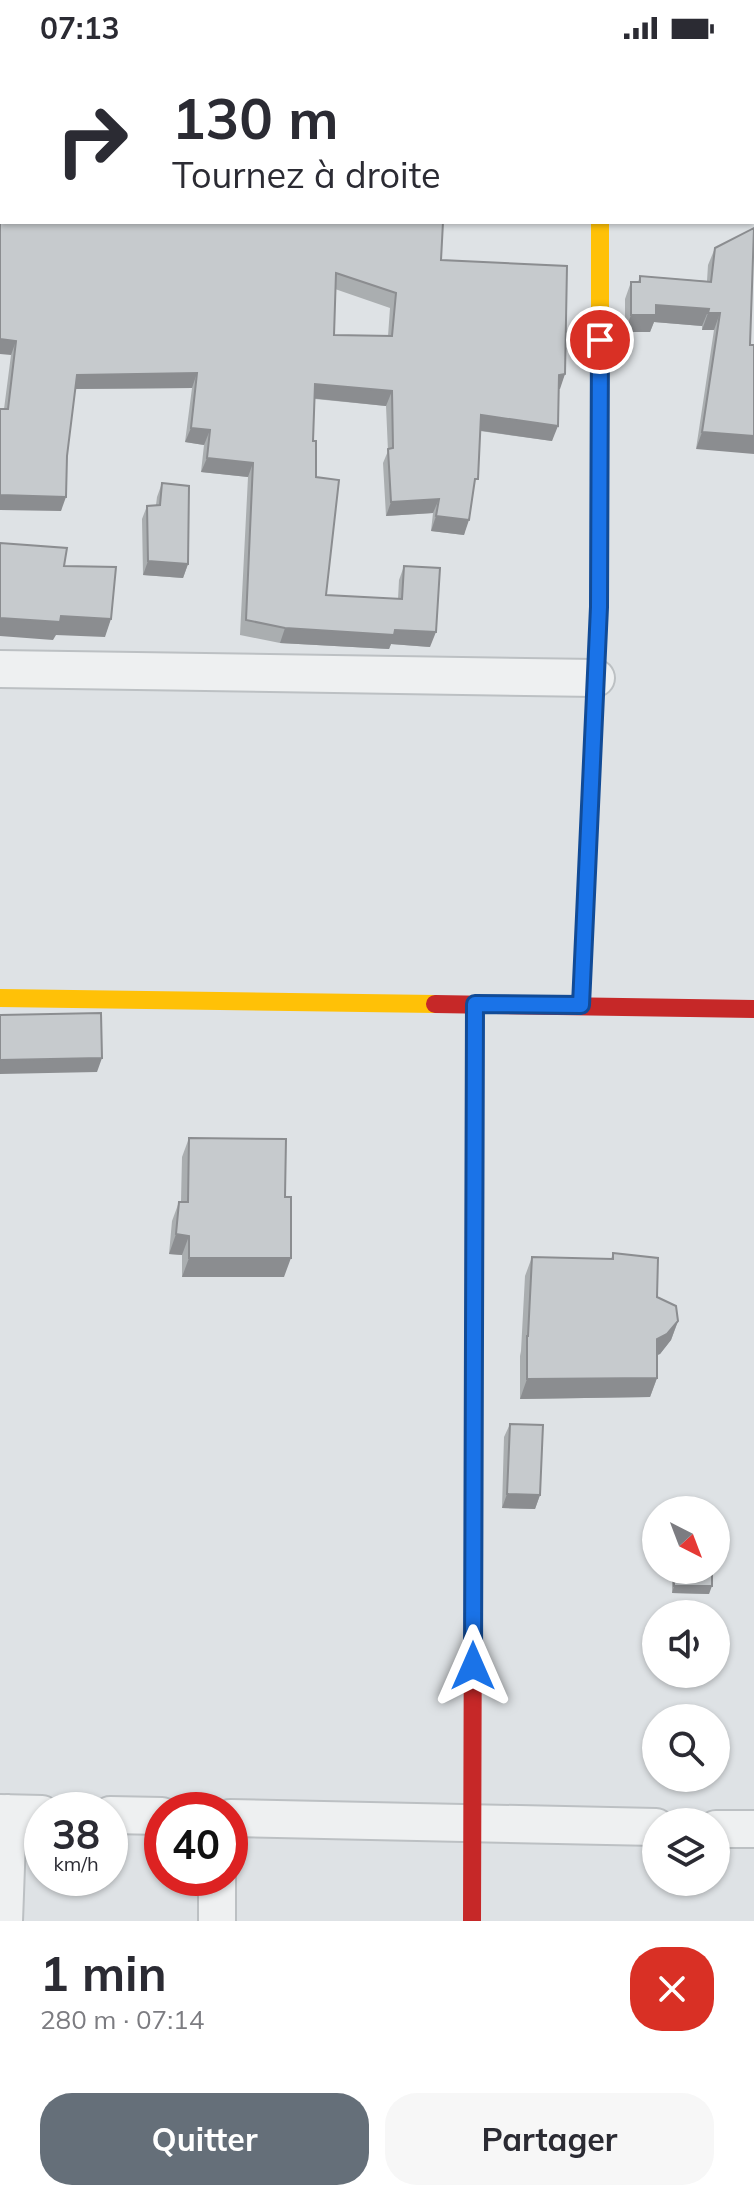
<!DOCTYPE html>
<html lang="fr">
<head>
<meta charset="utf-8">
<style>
  body { margin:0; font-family:Mulish,sans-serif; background:#f7f7f7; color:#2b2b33; height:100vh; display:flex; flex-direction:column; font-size:30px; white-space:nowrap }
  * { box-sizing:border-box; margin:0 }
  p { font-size:26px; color:#7c7c81 }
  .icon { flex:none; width:44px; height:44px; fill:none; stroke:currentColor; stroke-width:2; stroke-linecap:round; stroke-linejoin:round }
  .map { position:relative; height:1865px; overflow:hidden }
  .sheet { display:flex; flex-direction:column; background:#fff; flex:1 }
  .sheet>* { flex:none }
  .banner { position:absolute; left:0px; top:0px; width:754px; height:168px; box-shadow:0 2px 6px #0004; background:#fff; color:#2b2b33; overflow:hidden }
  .needle { width:52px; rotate:138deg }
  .buttons { position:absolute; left:642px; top:1440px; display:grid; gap:16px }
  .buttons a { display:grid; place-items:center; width:88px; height:88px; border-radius:50%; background:#fff; box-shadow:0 2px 6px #0004; font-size:40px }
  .speed { position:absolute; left:24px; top:1736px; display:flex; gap:16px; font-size:40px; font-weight:700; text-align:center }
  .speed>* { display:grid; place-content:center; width:104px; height:104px; border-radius:50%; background:#fff; box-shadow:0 2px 6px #0004; line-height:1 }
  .speed small { font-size:20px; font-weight:400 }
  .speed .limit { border:12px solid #d22; background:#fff; color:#111 }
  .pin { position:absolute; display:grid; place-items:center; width:68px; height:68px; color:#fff; margin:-34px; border:4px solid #fff; border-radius:50%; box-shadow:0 2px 8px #0007 }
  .me { position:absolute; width:88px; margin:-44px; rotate:0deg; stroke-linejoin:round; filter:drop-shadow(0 0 6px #0008) }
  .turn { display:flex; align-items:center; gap:28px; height:168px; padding:0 40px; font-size:36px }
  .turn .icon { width:104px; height:104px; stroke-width:2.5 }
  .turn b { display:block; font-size:56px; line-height:68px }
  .round { display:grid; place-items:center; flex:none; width:84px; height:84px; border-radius:32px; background:#f7f7f7 }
  .summary { display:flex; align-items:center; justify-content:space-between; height:136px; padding:0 40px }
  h1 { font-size:48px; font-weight:700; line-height:60px }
  .action { display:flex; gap:16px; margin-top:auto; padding:16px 40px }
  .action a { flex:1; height:92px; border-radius:32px; background:#656f79; color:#fff; font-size:32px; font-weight:700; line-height:92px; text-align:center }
  .action a+a { background:#f7f7f7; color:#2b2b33 }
  .status { display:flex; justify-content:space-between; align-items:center; height:56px; padding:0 40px; background:#fff; direction:ltr }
  .status svg { height:22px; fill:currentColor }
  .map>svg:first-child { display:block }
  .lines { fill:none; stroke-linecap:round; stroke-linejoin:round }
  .street-casing { stroke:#bcc0c3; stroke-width:40 }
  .street { stroke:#eef0f1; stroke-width:36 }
  .fast { stroke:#4caf50; stroke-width:18 }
  .slow { stroke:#ffc107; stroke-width:18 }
  .jam { stroke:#c62828; stroke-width:18 }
  .wall { fill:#aaaeb0; fill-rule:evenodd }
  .shaded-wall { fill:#8b8d90 }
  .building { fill:#c6cacd; stroke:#8b8d90; stroke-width:2; fill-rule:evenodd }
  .route-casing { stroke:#114b97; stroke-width:20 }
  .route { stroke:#1a73e8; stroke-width:14 }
</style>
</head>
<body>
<div class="status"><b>07:13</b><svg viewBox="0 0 49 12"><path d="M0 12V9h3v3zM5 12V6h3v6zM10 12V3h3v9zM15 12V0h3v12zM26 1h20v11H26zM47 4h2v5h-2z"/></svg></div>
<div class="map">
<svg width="754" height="1865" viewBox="0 0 754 1865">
  <rect width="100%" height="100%" fill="#dee2e5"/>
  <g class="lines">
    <g class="street-casing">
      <path id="street" d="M265,2L266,0
        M693,2V0
        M0,43H2
        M0,613L596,622
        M0,1757L42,1758
        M110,1759L162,1760
        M230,1762L656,1771
        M716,1773H754
        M4,1865L8,1757
        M217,1865V1822"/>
    </g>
    <use href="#street" class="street"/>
    <path class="fast" d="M581,949L599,551L600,318
      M473,1524L475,948"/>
    <path class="slow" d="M600,318V166
      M0,942L435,948"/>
    <path class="jam" d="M435,948L754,953
      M472,1865L473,1524"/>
  </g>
  <path class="wall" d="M0,81L441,204L565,318L558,333L552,385L480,375L473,437L464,479L431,475L433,457L386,460L383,407L388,395L386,350L315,343L313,385L326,539L398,543L399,524L404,510L430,591L391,588L389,593L280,587L240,579L248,421L201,416L204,389L185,386L192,332L75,333L61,455L4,353L11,299ZM335,233L390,252L388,280L334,279Z
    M715,192L750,289L696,393L714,274H702V270L654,266L650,276H625V243L631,226H638L640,220L707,225L708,209Z
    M162,427L188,508L183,522L143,519L142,463L147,450L156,449L157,441Z
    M189,1082L284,1221H182V1199L169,1198L172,1165L179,1146H181L182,1101Z
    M613,1197L657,1241L678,1265L671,1284L660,1298L657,1299V1322L650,1341L520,1343V1300L521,1295L525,1220L532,1201L611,1203Z
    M510,1368L540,1439L535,1453L502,1452L504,1381Z
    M672,1514H712L709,1538L672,1537Z"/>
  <path class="shaded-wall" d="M0,0H37L36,2H2V13L0,14Z
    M145,0H183L218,2H145Z
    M363,0H448L471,2H362Z
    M472,0L517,2H471Z
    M752,86H754V101H752Z
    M656,249L709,253L702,270L654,266L650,276H625L631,259Z
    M708,257H720L714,274H702Z
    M0,283L16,285L11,299L0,298Z
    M197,317L192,332L72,333L77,319Z
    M565,318L560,333H554L559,319Z
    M315,328L392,335L386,350L310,342Z
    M481,359L558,370L552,385L476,374Z
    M191,372L210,374L204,389L185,386Z
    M702,376L754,380V398L696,393Z
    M207,402L253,407L248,421L201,416Z
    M0,439L66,441L61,455L0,454Z
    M439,443L433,457L386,460L391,446Z
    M436,460L469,464L464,479L431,475Z
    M148,505L188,508L183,522L143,519Z
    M61,560L111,563L105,581L56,579L53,584L0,580V562Z
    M285,572L395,574L436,576L430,591L391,588L389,593L280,587Z
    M102,1002L97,1016L0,1018V1004Z
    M176,1178L189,1180L182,1199L169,1198Z
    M189,1202H291L284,1221H182Z
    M678,1265L671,1284L660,1298L650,1302L657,1283Z
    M657,1322L650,1341L520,1343L527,1323Z
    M507,1438L540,1439L535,1453L502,1452Z
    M674,1530H712L709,1538L672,1537Z"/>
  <path class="building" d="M37,0H112L102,2H37Z
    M183,0H231V2Z
    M448,0H472L471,2Z
    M482,0H569L568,2H517Z
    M714,0H754V86H752V2H712Z
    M0,81H2V166H443L441,204L567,210L565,318L559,319L558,370L481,359L478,423H475L469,464L436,460L439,443L391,446L388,393L393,392L392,335L315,328L313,385H316V421L339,424L326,539L402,543L404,510L440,512L436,576L395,574L394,579L285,572L246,564L253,407L207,402L210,374L191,372L197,317L77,319L67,400L66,441L0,439V353H8L16,285L0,283ZM336,217L396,237L392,280L334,279Z
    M754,172L750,289H754V380L702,376L720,257H708L709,253L656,249V259H631V226H640V220L711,226L715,192Z
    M162,427L189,430L188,508L148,505L147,450L160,449Z
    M0,487L67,492L64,510L116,511L111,563L61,560L60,566L0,562Z
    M101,957L102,1002L0,1004V959Z
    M189,1082L286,1083L285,1141H291V1202H189V1180L176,1178L179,1146H188Z
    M613,1197L658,1202L657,1241L676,1250L678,1265L667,1278L657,1283V1322L527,1323V1280H528L532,1201L613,1203Z
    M510,1368L543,1369L540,1439L507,1438Z
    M674,1514H712V1530H674Z"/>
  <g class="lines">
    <g class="route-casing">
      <path id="route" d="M473,1610L475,948L581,949L599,551L600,284"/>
    </g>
    <use href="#route" class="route"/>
  </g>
</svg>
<div class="buttons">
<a><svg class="needle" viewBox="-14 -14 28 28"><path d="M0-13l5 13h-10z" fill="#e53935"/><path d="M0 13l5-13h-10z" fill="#7c7c81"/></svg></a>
<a><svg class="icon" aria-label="sound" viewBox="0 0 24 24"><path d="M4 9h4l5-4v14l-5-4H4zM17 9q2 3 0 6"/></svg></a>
<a><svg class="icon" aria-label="search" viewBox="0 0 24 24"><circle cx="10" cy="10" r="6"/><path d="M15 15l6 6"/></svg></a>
<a><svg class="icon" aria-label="layers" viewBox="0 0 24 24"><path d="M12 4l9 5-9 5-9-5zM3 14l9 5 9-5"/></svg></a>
</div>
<div class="speed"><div>38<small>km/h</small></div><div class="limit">40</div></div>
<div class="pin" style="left:600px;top:284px;background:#d93025"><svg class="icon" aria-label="arrive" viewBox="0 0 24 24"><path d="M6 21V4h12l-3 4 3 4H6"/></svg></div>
<svg class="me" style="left:473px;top:1610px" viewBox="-20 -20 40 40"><path d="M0-17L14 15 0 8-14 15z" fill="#1a73e8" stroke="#fff" stroke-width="4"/></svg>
<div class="banner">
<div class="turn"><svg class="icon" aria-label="right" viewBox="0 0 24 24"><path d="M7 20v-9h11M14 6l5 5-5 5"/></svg><div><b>130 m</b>Tournez à droite</div></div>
</div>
</div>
<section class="sheet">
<div class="summary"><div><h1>1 min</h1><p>280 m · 07:14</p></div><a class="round" style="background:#d93025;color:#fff"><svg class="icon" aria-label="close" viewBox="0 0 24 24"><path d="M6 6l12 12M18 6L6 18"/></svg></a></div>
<div class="action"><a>Quitter</a><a>Partager</a></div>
</section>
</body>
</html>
